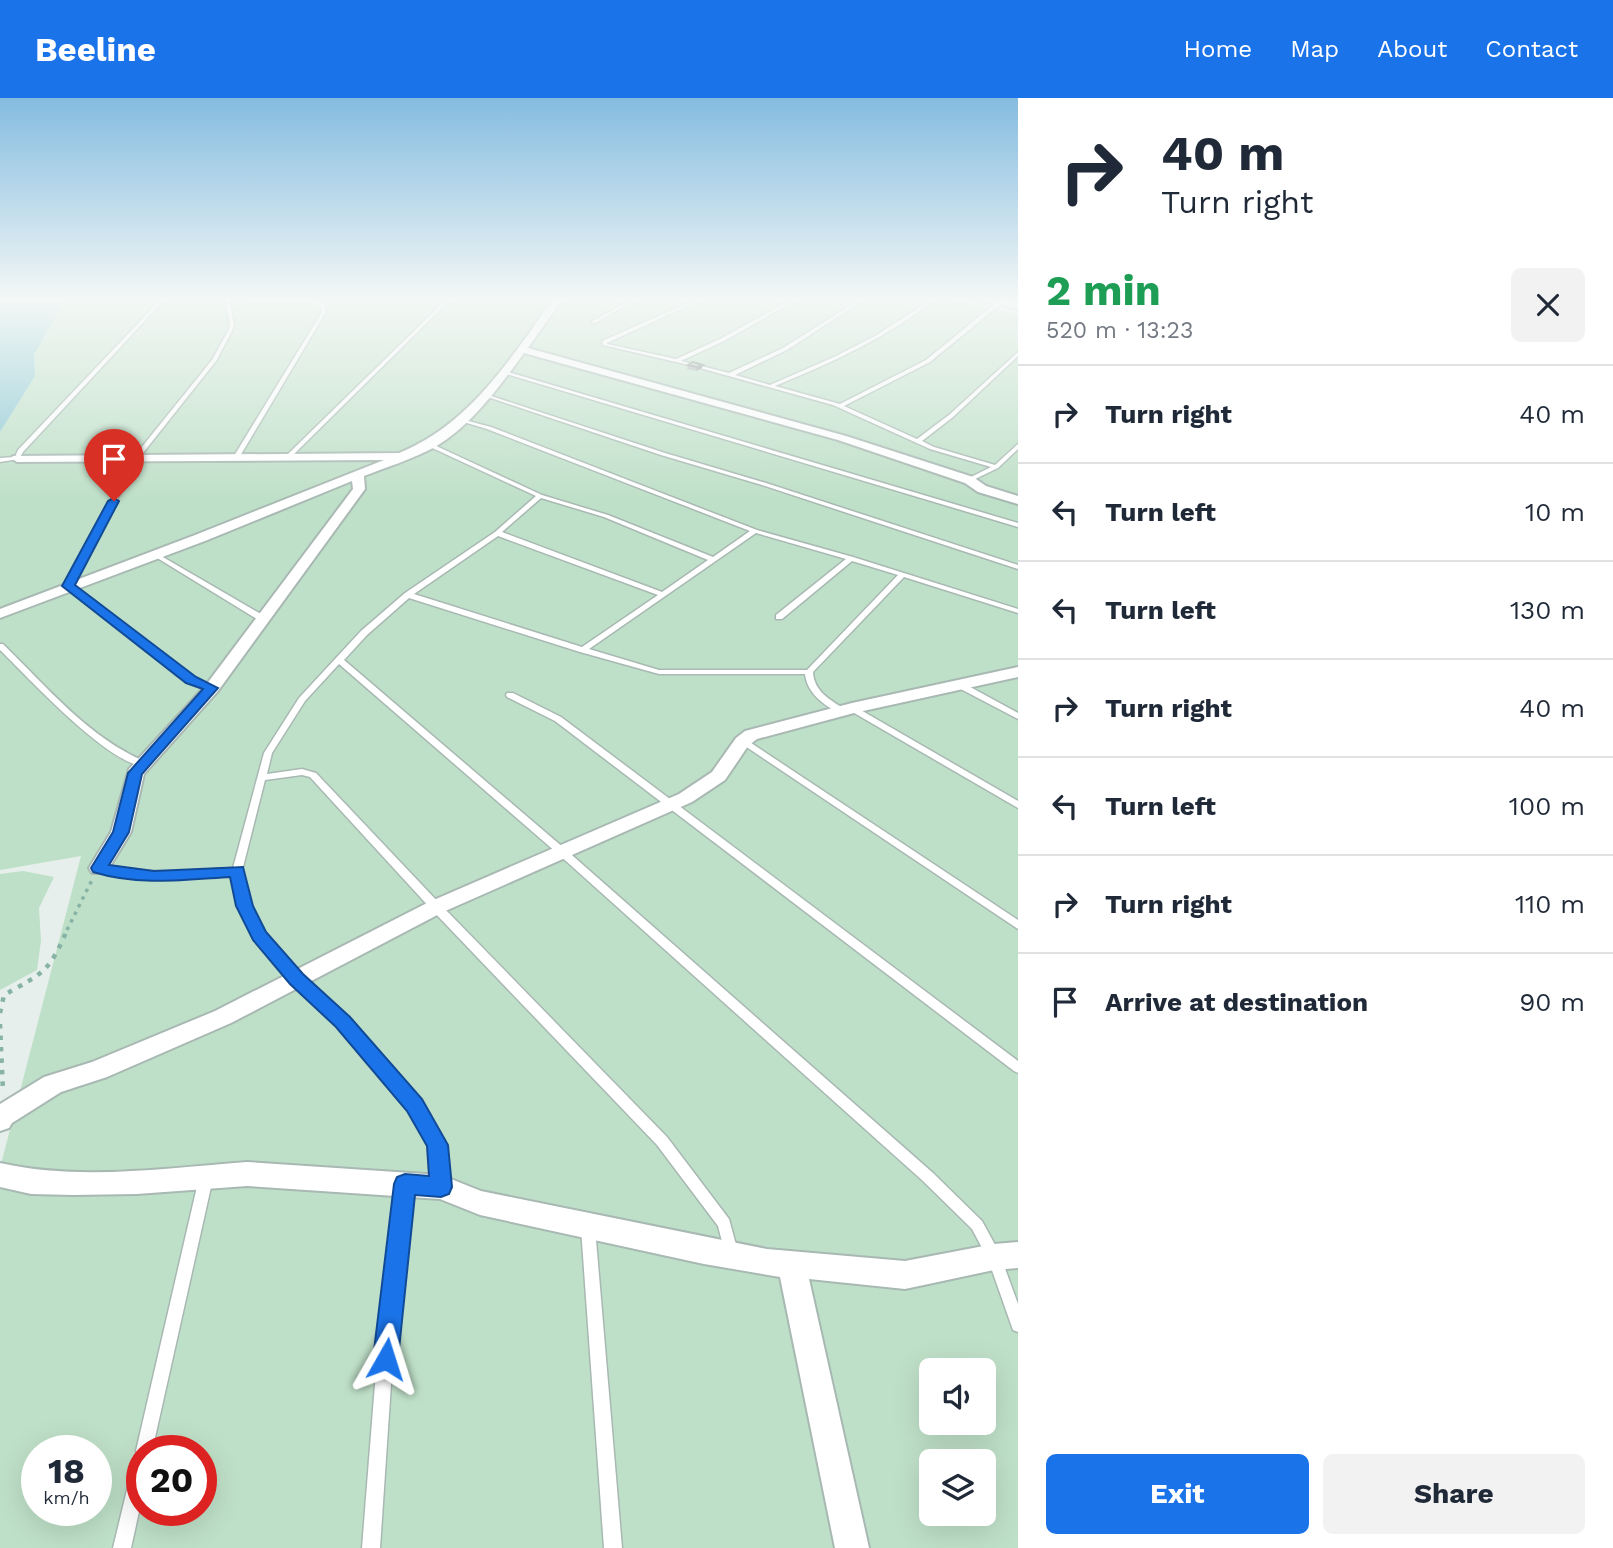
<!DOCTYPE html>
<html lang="en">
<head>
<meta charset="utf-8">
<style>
  body { margin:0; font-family:"Work Sans",sans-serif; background:#f2f2f3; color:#1f2937; height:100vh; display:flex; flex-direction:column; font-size:26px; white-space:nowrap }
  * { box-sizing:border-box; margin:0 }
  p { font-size:23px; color:#747a83 }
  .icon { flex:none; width:38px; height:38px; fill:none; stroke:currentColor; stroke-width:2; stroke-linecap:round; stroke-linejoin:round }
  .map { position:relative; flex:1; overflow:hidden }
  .drawer { display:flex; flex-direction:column; background:#fff; width:595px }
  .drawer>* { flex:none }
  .guide { background:#fff; color:#1f2937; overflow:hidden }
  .fabs { position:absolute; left:919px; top:1260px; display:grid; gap:14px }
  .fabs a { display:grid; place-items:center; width:77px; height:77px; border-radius:10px; background:#fff; box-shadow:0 7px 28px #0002; font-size:35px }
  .speed { position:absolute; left:21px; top:1337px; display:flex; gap:14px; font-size:35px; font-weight:700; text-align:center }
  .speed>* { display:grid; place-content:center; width:91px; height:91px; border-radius:50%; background:#fff; box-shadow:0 7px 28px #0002; line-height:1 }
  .speed small { font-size:18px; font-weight:400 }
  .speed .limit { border:10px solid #d22; background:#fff; color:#111 }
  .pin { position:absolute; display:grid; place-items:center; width:60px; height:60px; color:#fff; margin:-72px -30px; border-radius:50% 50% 50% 0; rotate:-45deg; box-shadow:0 0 7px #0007 }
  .pin .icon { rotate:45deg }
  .me { position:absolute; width:77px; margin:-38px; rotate:6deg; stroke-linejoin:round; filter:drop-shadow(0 0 5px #0008) }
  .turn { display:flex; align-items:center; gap:24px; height:147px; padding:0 28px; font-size:32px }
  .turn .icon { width:91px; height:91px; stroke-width:2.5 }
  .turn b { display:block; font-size:49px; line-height:60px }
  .round { display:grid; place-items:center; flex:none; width:74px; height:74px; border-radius:10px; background:#f2f2f3 }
  .overview { display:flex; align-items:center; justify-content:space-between; height:119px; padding:0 28px }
  h1 { font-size:42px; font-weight:700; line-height:52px; color:#1e9e55 }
  .action { display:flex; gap:14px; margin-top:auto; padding:14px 28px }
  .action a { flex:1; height:80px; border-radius:10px; background:#1a73e8; color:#fff; font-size:28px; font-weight:700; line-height:80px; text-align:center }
  .action a+a { background:#f2f2f3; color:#1f2937 }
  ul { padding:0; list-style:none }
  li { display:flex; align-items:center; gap:21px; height:98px; padding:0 28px; border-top:2px solid #e0e1e3 }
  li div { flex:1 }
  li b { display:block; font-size:26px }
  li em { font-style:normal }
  header { display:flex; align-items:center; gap:42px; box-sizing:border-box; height:98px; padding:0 35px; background:#1a73e8; color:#fff }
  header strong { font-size:33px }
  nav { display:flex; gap:38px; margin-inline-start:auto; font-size:24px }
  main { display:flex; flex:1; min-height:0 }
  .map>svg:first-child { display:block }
  .green { fill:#bfe0c8; fill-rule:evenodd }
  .water { fill:#8ec9d4 }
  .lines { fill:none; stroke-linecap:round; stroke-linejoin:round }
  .service-casing { stroke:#a8b8b2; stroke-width:3 }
  .minor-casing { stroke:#a8b8b2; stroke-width:4 }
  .path-far1 { stroke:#86b3a5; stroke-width:3.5; stroke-dasharray:3.5 5; stroke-linecap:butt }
  .path { stroke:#86b3a5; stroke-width:4.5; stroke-dasharray:4.5 7; stroke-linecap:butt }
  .service { fill:#fff; fill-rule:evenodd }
  .minor { fill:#fff; fill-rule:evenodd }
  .wall { fill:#a1aea9 }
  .shaded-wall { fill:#838d89 }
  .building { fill:#bbcac4; stroke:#838d89; stroke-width:2 }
  .route { fill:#1a73e8; stroke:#114b97; stroke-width:2 }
</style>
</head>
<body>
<header>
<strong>Beeline</strong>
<nav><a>Home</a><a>Map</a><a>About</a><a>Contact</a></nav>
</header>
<main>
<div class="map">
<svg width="1018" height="1450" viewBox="0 0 1018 1450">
  <rect width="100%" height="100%" fill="#e6efeb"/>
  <path class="green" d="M64,199H940L1018,217V1450H0V1070L81,758L0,772V334L35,277L34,257L60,210L58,205ZM931,1272H984V1325H931ZM37,1353H96V1412H37ZM142,1353H201V1412H142ZM931,1363H984V1416H931Z
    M23,773L54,779L39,810L41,843L37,872L0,892V776Z"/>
  <path class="water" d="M0,199H64L58,205L61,209L34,257L35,278L0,334Z"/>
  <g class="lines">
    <g class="service-casing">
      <path id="service" d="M163,199H167L23,354L19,361L0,364V360L15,359L18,352Z
        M225,199H229L234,227L232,233L216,263L139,360L72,487L194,580L215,588L216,590L212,592L188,584L64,488L133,360L212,262L228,233L230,227Z
        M231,199L262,202L314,203L317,199H321L318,204L324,206L326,214L240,358L237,360L234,358L322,214L320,208L314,205L262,204Z
        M449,199H453L292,358H288V356Z
        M636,199H640L595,225L591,224Z
        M702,199H707L607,245V246L676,261L720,241L797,199H801L724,243L681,263L729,275L783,250L864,199H868L787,252L735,277L770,287L834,259L875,238L914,213L933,199H937C929,207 917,215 907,222C866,249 821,269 775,288L840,306L926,262L998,203H1002V205L930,264L844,308L917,341L949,317L1018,254V258L953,319L922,343L934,349L995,367L1018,346V351L998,370L971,383H967V381L991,369L930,351L833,307L689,267L603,247L602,243Z
        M505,273L1018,425V429L503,275Z
        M482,295L665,355L766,385L1018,467V471L762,387L661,357L482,297Z
        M457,320L491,329L757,432L853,459L1018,511V515L904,479L813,574C814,593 829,601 843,610L844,612L843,614L840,615C824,608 807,595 805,576H659L580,554L409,500L367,537L344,562L565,751L933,1075L982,1123L999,1154L1018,1206V1234L1013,1232L988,1161L972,1131L923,1083L557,755L339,566L305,603L272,655L267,676L302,671L316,675L440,806L667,1039L729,1121L738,1154L736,1159L731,1161L726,1159L718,1128L657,1047L432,812L310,679L302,677L265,682L242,773L250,808L263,836L300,878L347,921L418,1003L443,1047L448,1088L446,1092L441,1094L436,1092L434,1088L431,1048L410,1011L339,927L292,884L255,841L240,808L233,777C186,780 141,784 95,772L94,770L99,767C144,777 187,773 233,770L264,655L299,600L361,533L405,495L495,434L536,398L428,348V346H432L542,397L608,417L713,459L750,433L487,331L457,322ZM541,400L604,419L708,462L662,494L502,434ZM756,435L846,461L776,517V521H782L852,463L898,477L807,572H659L589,551ZM498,438L658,497L582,549L414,496Z
        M156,455L266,519L267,521L263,523H260L154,458L153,457Z
        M0,546H3C47,589 89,640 146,664L148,666L146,668C111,670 27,578 0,552Z
        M955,584H961L1018,615V621L955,588Z
        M507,595H513L561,619L1018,963V975L1014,973L555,623L507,599L506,597Z
        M852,607L1018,703V710L849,612L848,610L849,608Z
        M742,639L1018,822V831L739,644L738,642L739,640Z
        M206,1074L211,1076L213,1080L152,1353H142V1400L131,1450H113L134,1363L138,1357L136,1353L199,1080L201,1076Z
        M404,1082L409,1084L411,1088L391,1286L380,1450H362L375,1286L397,1088L399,1084Z
        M588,1124L593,1126L595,1130L622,1450H604L581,1130L583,1126Z"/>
    </g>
    <g class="minor-casing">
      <path id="minor" d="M556,199H564L528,250L846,338L973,379L986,388L1018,398V406L978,394L965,385L838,342L524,255C500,288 471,328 435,349C413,361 387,369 364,378L365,391L218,593L144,676L131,734L106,775H92L89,770L111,734L129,671L206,587L353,391L352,383L205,443L0,520V511L195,437L384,362L17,364L11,360L13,358L399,355C454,333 491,288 524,242C535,228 543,212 556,199Z
        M971,199H985L1018,205V211Z
        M1018,569V579L854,615L757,641L748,648L725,682L692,704L443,814L231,925L107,979L61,994L12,1025L9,1030L0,1033V1006L44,979L92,964L215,913L429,804L679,696L712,674L736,640L745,633L852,605Z
        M247,1064L441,1077L481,1093L767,1151L905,1163L994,1146L1018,1144V1170L994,1172L905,1191L809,1181L869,1450H835L780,1179L704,1166L480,1117L440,1101L247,1088L137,1096L73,1097L31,1096L0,1089V1065C80,1083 166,1070 247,1064Z"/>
    </g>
    <path class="path-far1" d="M67,832L92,782"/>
    <path class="path" d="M0,915L4,897C45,874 49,874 68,830
      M0,926L3,994"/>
    <use href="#service" class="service"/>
    <use href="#minor" class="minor"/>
  </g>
  <path class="wall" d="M1004,199H1018V202Z
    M688,267H703L702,270L696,273L687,271Z"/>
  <path class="shaded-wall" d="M703,267L702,270L696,273L697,269Z"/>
  <path class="building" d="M693,264L703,267L697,269L688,267Z"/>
  <linearGradient id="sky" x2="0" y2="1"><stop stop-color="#84bce0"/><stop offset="0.5" stop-color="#f4f8f6"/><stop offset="1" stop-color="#f4f8f6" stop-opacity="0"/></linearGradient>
  <rect width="1018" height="402" fill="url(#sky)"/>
  <path class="route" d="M114,400L119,403L75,487L196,579L218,590L142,676L129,734L109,767L154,773L243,769L253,808L266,834L303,876L350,919L422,1001L448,1047L452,1089L449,1096L441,1099L415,1097L398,1261L394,1270L386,1274L377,1270L373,1261L394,1086L397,1079L405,1076L429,1078L427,1048L407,1013L336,929L290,886L253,842L236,808L230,779C183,782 139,788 93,774L91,770L113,734L128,675L203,591L186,585L62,488L108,403Z"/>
</svg>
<div class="fabs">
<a><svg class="icon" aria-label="sound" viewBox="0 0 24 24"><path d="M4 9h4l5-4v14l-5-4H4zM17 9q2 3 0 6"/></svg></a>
<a><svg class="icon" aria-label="layers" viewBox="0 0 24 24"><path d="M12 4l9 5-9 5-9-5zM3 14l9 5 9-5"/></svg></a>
</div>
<div class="speed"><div>18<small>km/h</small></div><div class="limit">20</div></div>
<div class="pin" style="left:114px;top:403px;background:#d93025"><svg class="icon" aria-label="arrive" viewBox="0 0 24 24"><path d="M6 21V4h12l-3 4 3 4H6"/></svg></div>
<svg class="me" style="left:386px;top:1261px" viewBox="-20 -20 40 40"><path d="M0-17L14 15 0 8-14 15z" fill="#1a73e8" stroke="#fff" stroke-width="4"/></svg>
</div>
<section class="drawer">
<div class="guide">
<div class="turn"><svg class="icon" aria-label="right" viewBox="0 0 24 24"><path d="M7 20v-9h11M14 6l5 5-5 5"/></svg><div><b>40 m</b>Turn right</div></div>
</div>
<div class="overview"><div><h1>2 min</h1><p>520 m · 13:23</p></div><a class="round"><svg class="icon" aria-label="close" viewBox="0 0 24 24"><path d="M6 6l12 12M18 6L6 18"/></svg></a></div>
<ul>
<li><svg class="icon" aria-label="right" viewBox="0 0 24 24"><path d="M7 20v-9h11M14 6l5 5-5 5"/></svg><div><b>Turn right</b></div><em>40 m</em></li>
<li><svg class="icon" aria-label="left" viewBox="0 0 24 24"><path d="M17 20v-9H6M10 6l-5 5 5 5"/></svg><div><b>Turn left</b></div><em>10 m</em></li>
<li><svg class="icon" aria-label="left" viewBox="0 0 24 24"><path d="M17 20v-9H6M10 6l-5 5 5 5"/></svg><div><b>Turn left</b></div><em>130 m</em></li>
<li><svg class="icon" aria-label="right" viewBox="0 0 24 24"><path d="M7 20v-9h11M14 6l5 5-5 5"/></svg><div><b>Turn right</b></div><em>40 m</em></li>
<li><svg class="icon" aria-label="left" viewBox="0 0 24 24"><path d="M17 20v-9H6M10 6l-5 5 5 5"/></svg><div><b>Turn left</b></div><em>100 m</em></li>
<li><svg class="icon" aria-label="right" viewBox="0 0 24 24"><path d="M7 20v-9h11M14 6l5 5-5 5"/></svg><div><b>Turn right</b></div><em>110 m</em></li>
<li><svg class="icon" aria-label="arrive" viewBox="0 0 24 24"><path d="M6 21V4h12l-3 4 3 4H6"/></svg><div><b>Arrive at destination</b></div><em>90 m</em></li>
</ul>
<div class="action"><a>Exit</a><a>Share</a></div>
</section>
</main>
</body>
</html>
